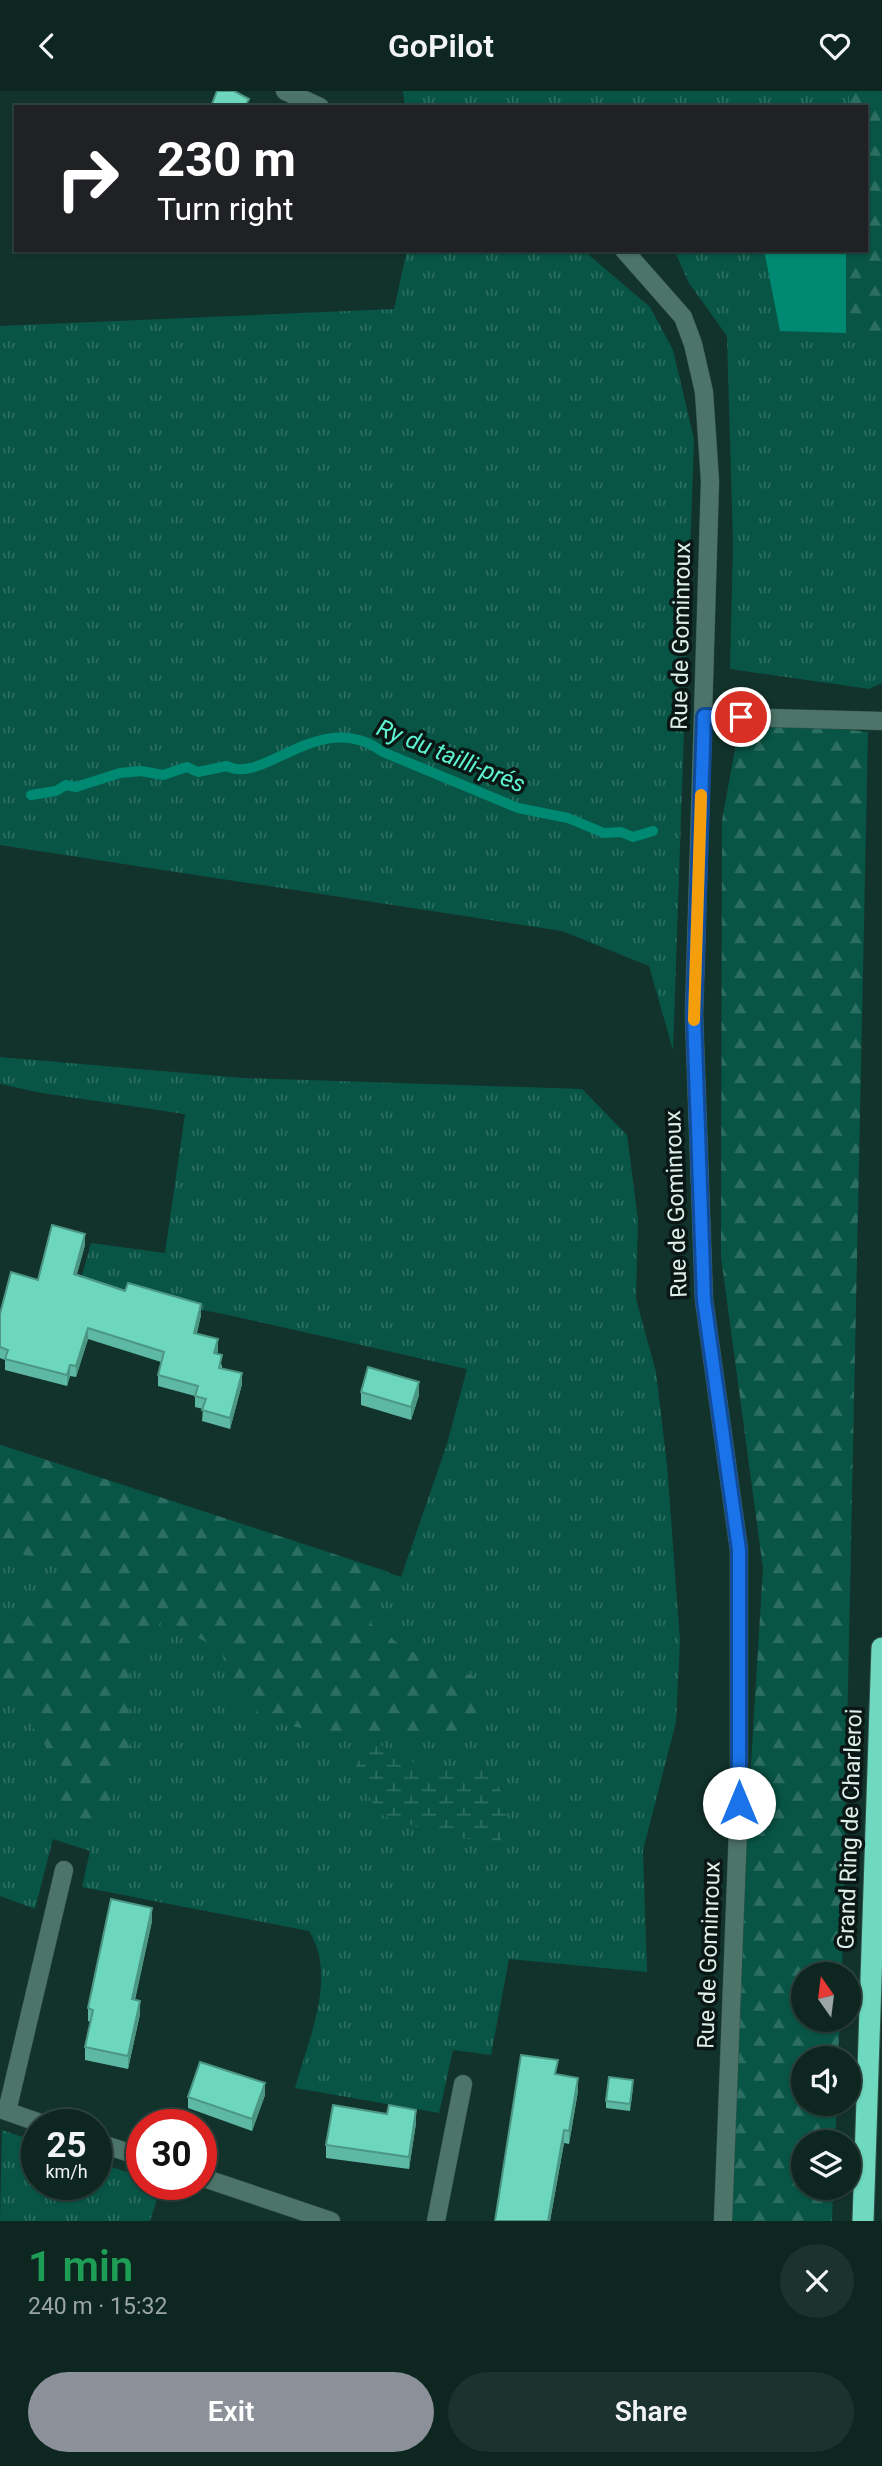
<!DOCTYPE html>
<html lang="en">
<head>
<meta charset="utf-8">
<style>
  body { margin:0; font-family:Roboto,sans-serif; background:#1c322d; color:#f1f3f6; height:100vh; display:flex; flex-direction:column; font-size:26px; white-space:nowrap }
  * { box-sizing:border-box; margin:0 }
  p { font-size:23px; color:#9ba5a5 }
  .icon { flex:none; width:38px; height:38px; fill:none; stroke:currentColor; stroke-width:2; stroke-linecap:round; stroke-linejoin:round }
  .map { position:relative; height:2130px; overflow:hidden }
  .drawer { display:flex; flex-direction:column; background:#0e2620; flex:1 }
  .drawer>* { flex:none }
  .top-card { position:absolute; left:14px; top:14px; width:854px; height:147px; border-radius:0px; box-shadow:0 2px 5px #0004,0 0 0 2px #2e433e; background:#202124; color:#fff; overflow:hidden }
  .needle { width:46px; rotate:346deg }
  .fabs { position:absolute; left:791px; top:1871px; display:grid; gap:14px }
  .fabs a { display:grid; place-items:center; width:70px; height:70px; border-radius:50%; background:#0e2620; box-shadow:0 2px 5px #0004,0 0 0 2px #2e433e; font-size:35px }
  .speed { position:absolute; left:21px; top:2018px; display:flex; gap:14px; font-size:35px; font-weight:700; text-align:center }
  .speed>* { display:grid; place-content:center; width:91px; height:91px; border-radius:50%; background:#0e2620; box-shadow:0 2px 5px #0004,0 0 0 2px #2e433e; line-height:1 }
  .speed small { font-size:18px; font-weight:400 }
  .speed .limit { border:10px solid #d22; background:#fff; color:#111 }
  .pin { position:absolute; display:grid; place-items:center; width:60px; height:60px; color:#fff; margin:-30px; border:4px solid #fff; border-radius:50%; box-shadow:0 2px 7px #0007 }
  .me { position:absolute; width:77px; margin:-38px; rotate:0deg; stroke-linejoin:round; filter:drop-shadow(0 0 5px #0008) }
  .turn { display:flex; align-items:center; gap:24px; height:147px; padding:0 28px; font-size:32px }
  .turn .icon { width:91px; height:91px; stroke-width:2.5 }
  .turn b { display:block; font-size:49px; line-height:60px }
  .round { display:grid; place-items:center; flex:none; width:74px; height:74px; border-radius:37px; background:#1c322d }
  .head { display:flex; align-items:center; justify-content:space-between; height:119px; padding:0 28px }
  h1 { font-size:42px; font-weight:600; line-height:52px; color:#1e9e55 }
  .primary-button { display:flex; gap:14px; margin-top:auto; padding:14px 28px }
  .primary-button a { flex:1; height:80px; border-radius:42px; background:#8c9099; color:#fff; font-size:28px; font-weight:600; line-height:80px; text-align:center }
  .primary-button a+a { background:#1c322d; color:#f1f3f6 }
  header { display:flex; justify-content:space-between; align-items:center; height:91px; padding:0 28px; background:#0e2620; font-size:32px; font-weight:600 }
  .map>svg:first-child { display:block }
  .grass { fill:url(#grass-tufts) }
  .forest { fill:url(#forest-firs) }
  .wetland { fill:url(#wetland-marsh) }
  .water { fill:#008972 }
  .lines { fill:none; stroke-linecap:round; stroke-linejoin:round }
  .stream { stroke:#008972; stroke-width:10 }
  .minor-casing { stroke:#325149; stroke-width:19 }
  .motorway-casing { stroke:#325149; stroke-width:23 }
  .minor { stroke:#4d7469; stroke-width:18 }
  .motorway { stroke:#6ed9bf; stroke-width:21 }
  .wall { fill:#5db9a3 }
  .shaded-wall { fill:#4c9684 }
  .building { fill:#6cd7bd; stroke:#4c9684; stroke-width:2 }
  .route-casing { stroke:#114b97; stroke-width:18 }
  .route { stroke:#1a73e8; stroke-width:12 }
  .slow { stroke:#f59e0b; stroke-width:12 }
  .labels { text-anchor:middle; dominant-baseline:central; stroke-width:7; stroke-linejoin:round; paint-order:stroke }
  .street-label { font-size:23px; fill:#ddefe9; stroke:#0a1714 }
  .water-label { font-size:24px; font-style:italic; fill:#5ef4d2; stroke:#0a1714 }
</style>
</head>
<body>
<header><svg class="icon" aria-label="back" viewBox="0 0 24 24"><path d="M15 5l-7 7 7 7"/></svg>GoPilot<svg class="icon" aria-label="heart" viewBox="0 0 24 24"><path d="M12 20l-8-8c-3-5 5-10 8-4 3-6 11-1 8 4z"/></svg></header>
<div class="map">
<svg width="882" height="2130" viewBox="0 0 882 2130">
  <defs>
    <pattern id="grass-tufts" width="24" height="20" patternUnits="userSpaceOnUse" patternTransform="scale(1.75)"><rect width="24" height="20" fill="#085546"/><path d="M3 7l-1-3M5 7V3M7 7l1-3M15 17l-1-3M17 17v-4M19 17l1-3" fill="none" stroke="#2c6e61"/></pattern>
    <pattern id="forest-firs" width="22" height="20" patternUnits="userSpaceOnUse" patternTransform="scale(1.75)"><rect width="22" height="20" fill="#085546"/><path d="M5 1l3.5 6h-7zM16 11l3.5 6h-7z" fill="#2c6e61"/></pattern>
    <pattern id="wetland-marsh" width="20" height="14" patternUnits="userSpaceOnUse" patternTransform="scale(1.75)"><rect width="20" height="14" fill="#085546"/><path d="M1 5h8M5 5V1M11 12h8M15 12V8" fill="none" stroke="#2c6e61"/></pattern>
  </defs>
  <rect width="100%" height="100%" fill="#12332b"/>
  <path class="grass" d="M403,0H849V16H405Z
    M407,159H583L650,216L673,259L694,348L673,959L649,875L562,840L0,754V235L394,218Z
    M674,159H846V241L882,240V592L869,598L730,578L733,453L727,245L689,192Z
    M0,966L243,987L582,998L627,1044L638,1129L636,1208L656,1281L667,1374L680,1550L676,1631L643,1759L647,1881L509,1868L491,1964L453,1959L439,2022L295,1997C308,1949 338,1886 309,1840L82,1796L90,1760L53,1748L35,1818L0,1805V1354L401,1486L447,1353L467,1278L233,1225L79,1195L91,1152L165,1162L185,1023L42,1002L0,993Z
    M2,2039L37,2051V2093H96V2071L142,2086V2093H162L150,2130H0Z"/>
  <path class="forest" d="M849,0H882V240L846,242V159H866V16H849Z
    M741,626L868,641L842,1883H803V1928L840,1929L838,1967H803V2012L837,2013L835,2051H803V2096L833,2097L832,2130H723L763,1477L721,1166L722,729Z
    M1,1354L389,1481L370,1532L406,1558L484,1590L479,1647L345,1644L284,1634L236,1610L221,1559L163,1528L129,1575L130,1657L106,1724L80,1734L59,1713L61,1677L10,1603L0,1583V1538L8,1526L60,1501V1472L0,1458Z"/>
  <path class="wetland" d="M370,1648L422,1676H486L509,1713L500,1752L446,1745L378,1723L355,1677Z"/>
  <path class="water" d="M764,159H846V242L780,240Z"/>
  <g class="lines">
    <path class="stream" d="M31,704L56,700L66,694L76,696L120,682L141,680L163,684L187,676L198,681L227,675C264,695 320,615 383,661L518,717L568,727L604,742L621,741L633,746L653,740"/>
    <g class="minor-casing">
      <path id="minor" d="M285,0L320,16
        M624,159L683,226L693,253L704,301L710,390L694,924L704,1209L739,1459V1712L723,2130
        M704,625L882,630
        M0,2018L46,2034
        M7,2020L64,1779
        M96,2051L142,2066
        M201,2086L331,2130
        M436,2130L463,1993"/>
    </g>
    <g class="motorway-casing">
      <path id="motorway" d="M863,2130L882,1557"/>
    </g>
    <use href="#minor" class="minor"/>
    <use href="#motorway" class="motorway"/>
  </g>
  <path class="wall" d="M85,1154L77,1183L201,1224L197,1242L218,1259L217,1263L222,1275V1277L242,1293L230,1338L202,1330L203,1318L195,1316V1305L158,1295V1284L161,1271L88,1248L76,1286L70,1285L67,1295L5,1279V1269L0,1267V1223L38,1189Z
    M361,1301L419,1304L411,1329L361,1314Z
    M152,1830L135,1909L140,1923L128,1978L85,1969V1956L91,1931L88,1930V1917Z
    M557,1984L578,2000L569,2053L564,2052L550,2130H495Z
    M633,1995L630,2020L606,2017V2010Z
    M265,2004L252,2040L188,2017V2006Z
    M416,2032L409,2078L326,2067V2054Z"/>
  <path class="shaded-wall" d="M85,1143V1154L74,1193V1183Z
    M201,1213V1224L194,1253V1242Z
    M88,1237V1248L76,1286V1275Z
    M218,1248V1259L214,1273V1262Z
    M70,1274V1285L67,1295V1284Z
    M242,1282V1293L230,1338V1327Z
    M419,1291V1304L411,1329V1316Z
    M152,1817V1830L132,1921V1908Z
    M140,1910V1923L128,1978V1965Z
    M578,1987V2000L569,2053V2040Z
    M265,1992V2004L252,2040V2028Z
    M416,2019V2032L409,2078V2066Z
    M564,2039V2052L550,2130H548Z"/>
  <path class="building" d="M217,0H234L249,8L245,16H211Z
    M52,1134L85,1143L74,1183L125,1200L128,1192L201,1213L194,1242L218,1248L214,1262L222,1264L219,1277L242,1282L230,1327L202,1319L206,1308L195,1305L198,1295L158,1284L164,1261L88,1237L76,1275L70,1274L67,1284L5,1268L8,1259L0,1256V1223L11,1181L38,1189Z
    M368,1276L419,1291L411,1316L361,1301Z
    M111,1808L152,1817L132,1908L140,1910L128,1965L85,1956L93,1919L88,1917Z
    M521,1964L558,1969L555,1983L578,1987L569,2040L564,2039L548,2130H495Z
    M200,1971L265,1992L252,2028L188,2006Z
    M609,1986L633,1989L630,2013L606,2010Z
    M333,2014L387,2023L389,2014L416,2019L409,2066L326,2054Z"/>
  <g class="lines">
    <g class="route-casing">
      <path id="route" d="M739,1712V1459L704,1209L694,924L704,625L741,626"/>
    </g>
    <use href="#route" class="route"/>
    <path class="slow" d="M694,929L701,704"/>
  </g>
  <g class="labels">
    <g class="street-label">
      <text transform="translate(681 545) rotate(-89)">Rue de Gominroux</text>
      <text transform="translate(676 1113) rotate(-92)">Rue de Gominroux</text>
      <text transform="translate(850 1738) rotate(-88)">Grand Ring de Charleroi</text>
      <text transform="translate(709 1864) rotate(-88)">Rue de Gominroux</text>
    </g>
    <g class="water-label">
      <text transform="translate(451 665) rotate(22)">Ry du tailli-prés</text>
    </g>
  </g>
</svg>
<div class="fabs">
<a><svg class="needle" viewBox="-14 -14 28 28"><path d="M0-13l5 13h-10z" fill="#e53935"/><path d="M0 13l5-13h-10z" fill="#9ba5a5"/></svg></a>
<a><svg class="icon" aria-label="sound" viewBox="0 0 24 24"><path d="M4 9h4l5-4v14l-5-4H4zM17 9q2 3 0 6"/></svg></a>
<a><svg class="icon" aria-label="layers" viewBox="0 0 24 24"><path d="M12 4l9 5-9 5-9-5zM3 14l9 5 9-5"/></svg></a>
</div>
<div class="speed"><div>25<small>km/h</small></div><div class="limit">30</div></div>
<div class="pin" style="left:741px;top:626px;background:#d93025"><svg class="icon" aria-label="arrive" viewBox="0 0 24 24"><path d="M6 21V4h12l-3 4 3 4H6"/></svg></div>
<svg class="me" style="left:739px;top:1712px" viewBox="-20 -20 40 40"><circle r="19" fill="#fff"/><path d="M0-13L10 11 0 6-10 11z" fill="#1a73e8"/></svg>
<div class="top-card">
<div class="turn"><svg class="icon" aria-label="right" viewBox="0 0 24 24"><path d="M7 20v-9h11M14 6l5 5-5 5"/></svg><div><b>230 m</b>Turn right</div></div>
</div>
</div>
<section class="drawer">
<div class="head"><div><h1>1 min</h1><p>240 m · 15:32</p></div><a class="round"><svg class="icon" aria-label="close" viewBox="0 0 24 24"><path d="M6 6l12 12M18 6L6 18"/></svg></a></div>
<div class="primary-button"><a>Exit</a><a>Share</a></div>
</section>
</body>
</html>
